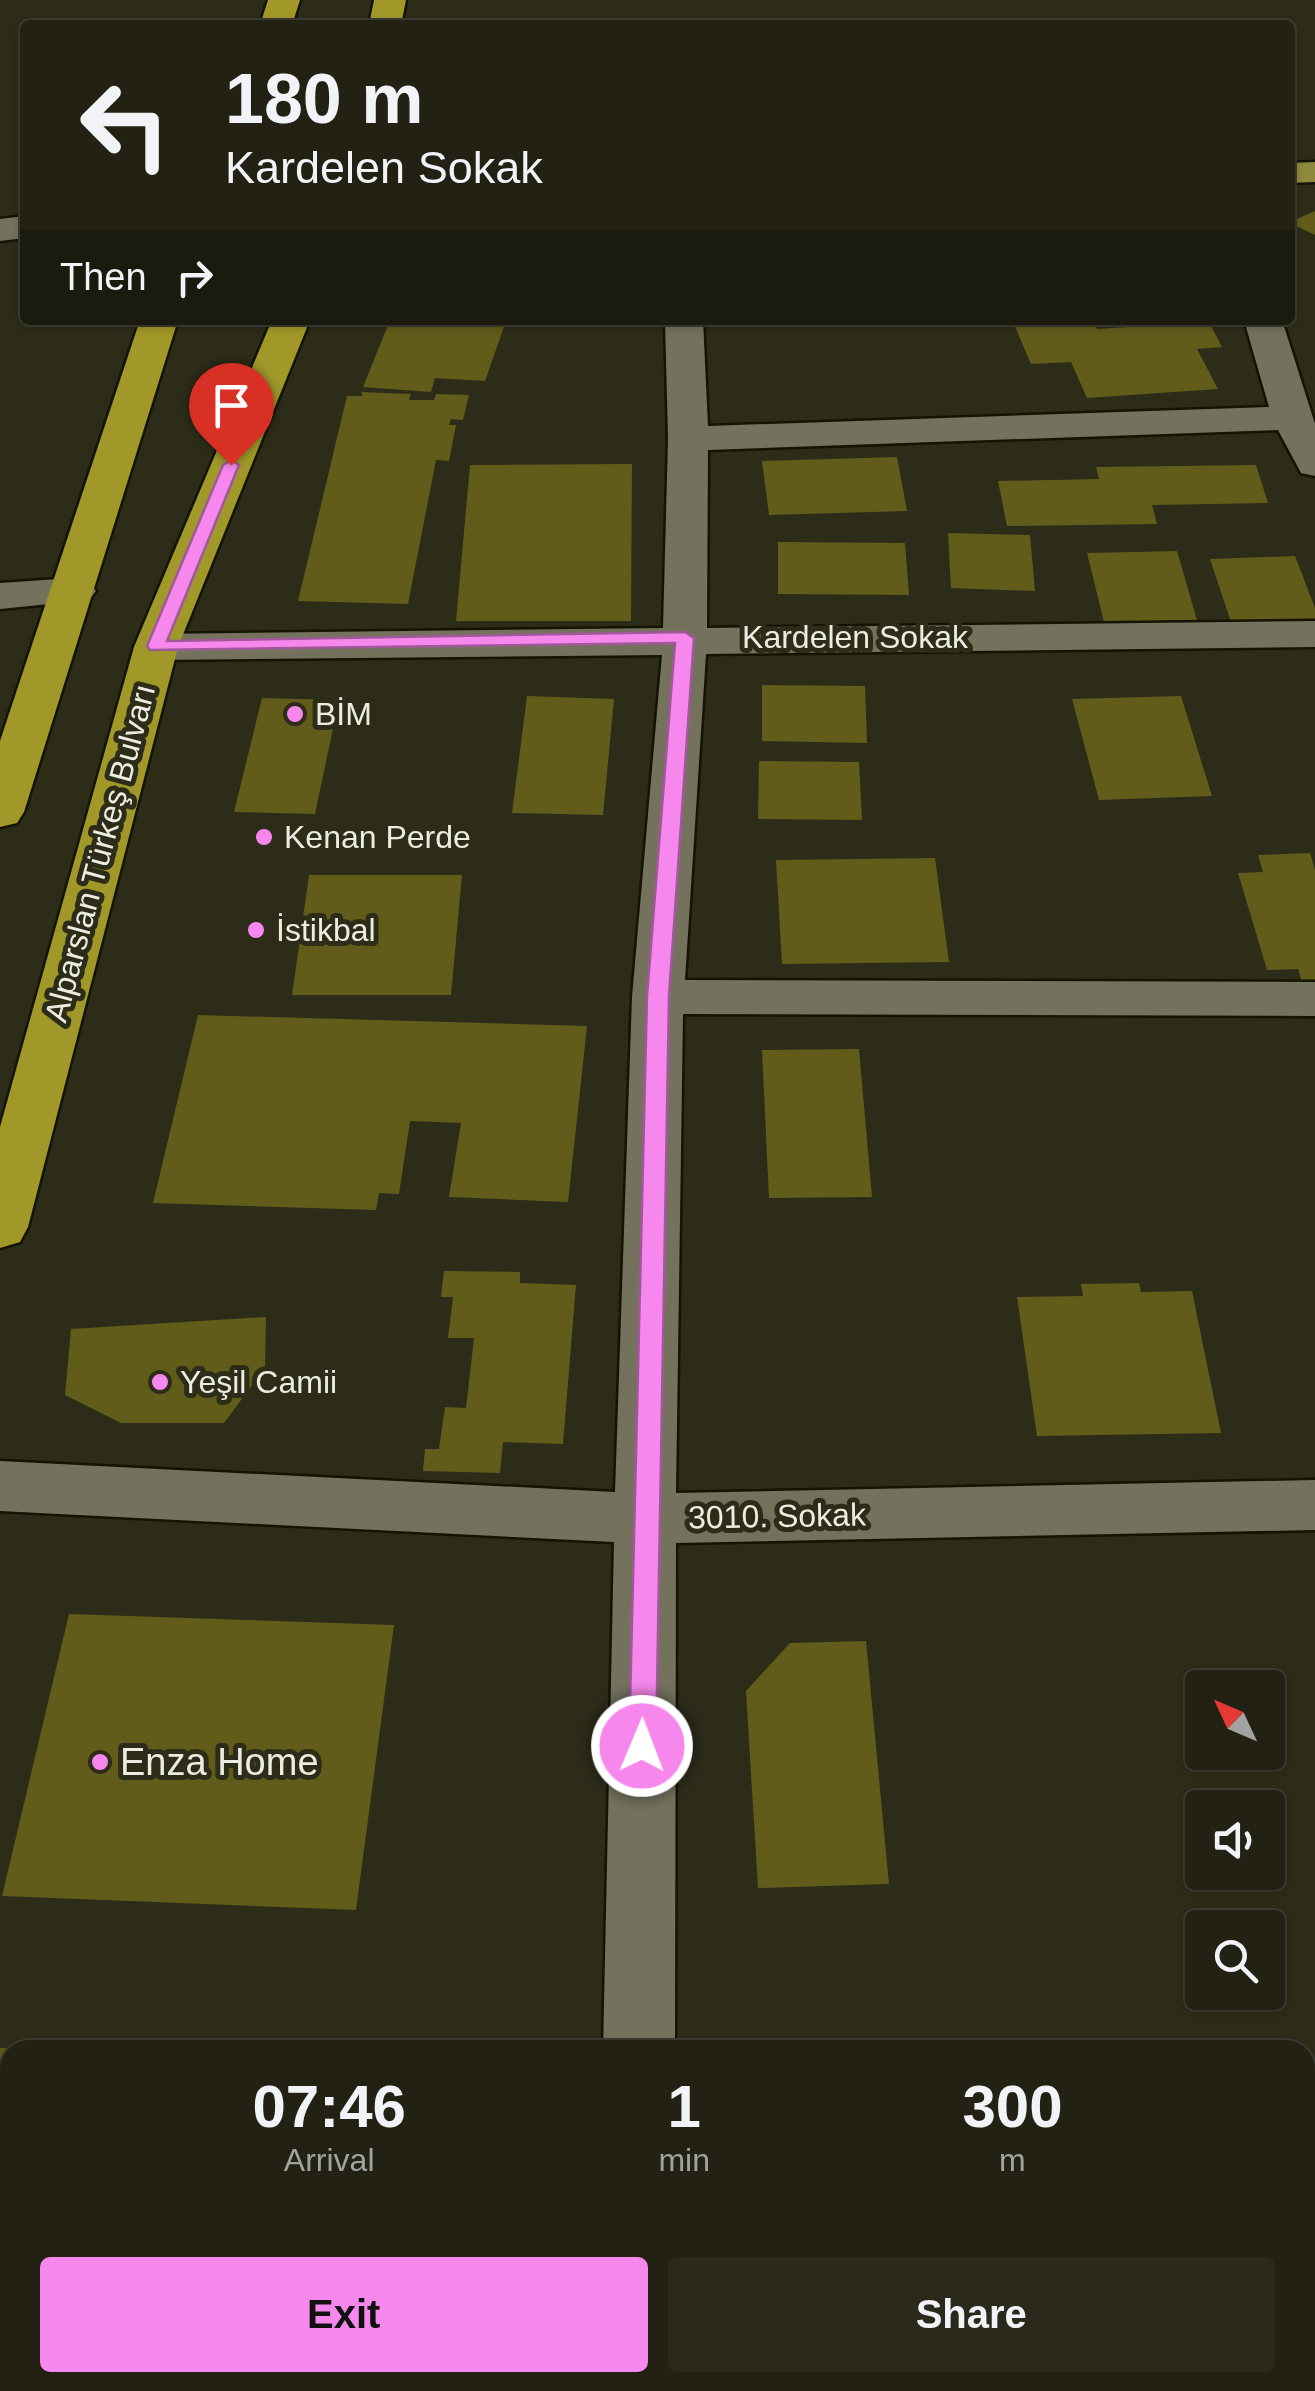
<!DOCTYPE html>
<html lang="en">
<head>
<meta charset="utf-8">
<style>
  body { margin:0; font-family:Helvetica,sans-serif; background:#2a291c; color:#f1f3f6; height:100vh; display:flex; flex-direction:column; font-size:38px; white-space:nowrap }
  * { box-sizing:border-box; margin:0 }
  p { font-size:32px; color:#a2a3a0 }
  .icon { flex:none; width:55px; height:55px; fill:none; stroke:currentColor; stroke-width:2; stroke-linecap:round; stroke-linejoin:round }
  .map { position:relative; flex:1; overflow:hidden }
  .drawer { position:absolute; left:0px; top:2040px; width:1315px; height:352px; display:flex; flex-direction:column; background:#222113; border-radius:30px 30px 0 0; box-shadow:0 2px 8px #0004,0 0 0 2px #3f3e33 }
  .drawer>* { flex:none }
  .top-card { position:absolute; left:20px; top:20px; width:1275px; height:305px; border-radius:10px; box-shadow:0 2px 8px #0004,0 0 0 2px #3f3e33; background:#222113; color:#f1f3f6; overflow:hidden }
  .needle { width:65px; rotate:314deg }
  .controls { position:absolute; left:1185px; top:1670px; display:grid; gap:20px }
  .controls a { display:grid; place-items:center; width:100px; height:100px; border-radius:10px; background:#222113; box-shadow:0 2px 8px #0004,0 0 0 2px #3f3e33; font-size:50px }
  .pin { position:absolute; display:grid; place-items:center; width:85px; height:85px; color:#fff; margin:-102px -42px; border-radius:50% 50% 50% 0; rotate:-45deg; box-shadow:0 0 10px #0007 }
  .pin .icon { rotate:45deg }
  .me { position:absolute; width:110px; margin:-55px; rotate:1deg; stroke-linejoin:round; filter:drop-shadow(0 0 8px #0008) }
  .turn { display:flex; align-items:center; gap:35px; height:210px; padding:0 40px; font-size:45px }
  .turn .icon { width:130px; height:130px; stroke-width:2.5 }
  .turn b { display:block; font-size:70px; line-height:85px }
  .then { display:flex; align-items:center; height:95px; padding:0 40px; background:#0003; gap:20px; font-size:38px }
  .eta { display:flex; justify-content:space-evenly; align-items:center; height:170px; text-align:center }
  .eta b { font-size:60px; font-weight:700; line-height:70px }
  .cta { display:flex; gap:20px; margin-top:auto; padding:20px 40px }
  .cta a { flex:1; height:115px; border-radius:10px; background:#f688ed; color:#111; font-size:40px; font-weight:700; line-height:115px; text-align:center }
  .cta a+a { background:#2a291c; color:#f1f3f6 }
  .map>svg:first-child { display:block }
  .building { fill:#615c1a }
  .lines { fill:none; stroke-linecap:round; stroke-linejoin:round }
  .minor-casing { stroke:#151403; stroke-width:5 }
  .major-casing { stroke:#151403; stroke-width:5 }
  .highway-casing { stroke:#151403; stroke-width:5 }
  .minor { fill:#74725d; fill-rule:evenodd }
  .major { fill:#8f893e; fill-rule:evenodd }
  .highway { fill:#a1982a; fill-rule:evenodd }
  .route { fill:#f688ed; stroke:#a0589a; stroke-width:2.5 }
  .poi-dot { fill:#f688ed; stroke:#2d2c19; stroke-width:4 }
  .labels { text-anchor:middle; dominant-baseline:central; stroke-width:10; stroke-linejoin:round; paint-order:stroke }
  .street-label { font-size:32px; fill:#ecece0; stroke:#2d2c19 }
  .poi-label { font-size:32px; fill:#ecece0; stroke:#2d2c19; text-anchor:start }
  .near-poi-label { font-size:38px; fill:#ecece0; stroke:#2d2c19; text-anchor:start }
</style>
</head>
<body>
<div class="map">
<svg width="1315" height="2391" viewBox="0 0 1315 2391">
  <rect width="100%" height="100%" fill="#2d2c19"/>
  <path class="building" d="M1315,211V235L1290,223V222Z
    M390,320H497L506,321L485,381L435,378L431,392L363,387Z
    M1093,320L1097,329L1141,326L1138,320H1208L1222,347L1197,349L1218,389L1087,398L1071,362L1031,364L1013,322Z
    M361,392L411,394L409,400H434L436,394L469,395L463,420L451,419L449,425H456L449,461L436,460L408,604L298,601L347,396H363Z
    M897,457L907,511L769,515L762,461Z
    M632,464L631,621H456L470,465Z
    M1256,465L1268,503L1152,505L1157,524L1007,526L998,481L1099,479L1096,467Z
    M948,533L1030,535L1035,591L951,588Z
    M778,542L905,543L909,595L778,594Z
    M1177,551L1197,620L1104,622L1087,553Z
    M1295,556L1315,608V620L1231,622L1210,559Z
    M762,685L865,686L867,743L762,741Z
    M527,696L614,699L603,815L512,813Z
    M1181,696L1212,796L1099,800L1072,699Z
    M262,698L339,700L315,814L234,812Z
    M759,761L859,762L862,820L758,819Z
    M1310,853L1315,870V987L1304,988L1298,969L1267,970L1238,873L1263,872L1258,855Z
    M935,858L949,962L782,964L776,860Z
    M309,875H462L451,995H292Z
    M198,1015L587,1026L568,1202L449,1197L461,1123L410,1121L399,1194L379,1193L376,1210L153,1203Z
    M859,1049L872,1197L769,1198L762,1050Z
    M444,1271L520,1272V1283L576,1285L563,1444L503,1442L500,1473L423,1471L425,1449H439L445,1407L466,1408L474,1338H448L453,1297H441Z
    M1139,1283L1141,1292L1192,1291L1221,1433L1037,1436L1017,1297L1083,1296L1081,1284Z
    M266,1317L265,1368L224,1423H121L65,1395L71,1329Z
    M69,1614L394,1625L356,1910L2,1896Z
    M866,1641L889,1884L758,1888L746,1691L790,1643Z
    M0,2048H10V2259L0,2258Z"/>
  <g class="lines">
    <g class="minor-casing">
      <path id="minor" d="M25,216V238L0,241V219Z
        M665,320H703L708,426L1269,407L1244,320H1282L1315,424V476L1301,473L1278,430L708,450L707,628L1315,621V647L706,654L685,980L1315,982V1016L683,1014L676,1493L1315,1480V1530L676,1543L675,2050H603L614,1542L0,1511V1461L615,1492L632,997L662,655L156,660L140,656L134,647L140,638L156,634L663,628L668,439Z
        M74,578L89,582L96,591L89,600L0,609V583Z
        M1305,2312L1315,2313V2391L1287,2382H1305Z
        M596,2382H674V2391H596Z"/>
    </g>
    <g class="major-casing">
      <path id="major" d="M1315,162V182L1290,183V163Z"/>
    </g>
    <g class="highway-casing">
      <path id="highway" d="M268,0H300L292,25H260Z
        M374,0H406L401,25H369Z
        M140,320H178L24,812L17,823L0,827V741Z
        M272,320H310L178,647L28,1227L20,1242L0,1248V1127L134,647Z"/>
    </g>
    <use href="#minor" class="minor"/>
    <use href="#major" class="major"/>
    <use href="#highway" class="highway"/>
  </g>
  <path class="route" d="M231,460L239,465L167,641L685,632L694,638L669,996L656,1746L652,1755L642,1758L633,1755L629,1746L647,996L675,643L150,650L147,646L223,465Z"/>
  <g class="poi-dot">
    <circle cx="295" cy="714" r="10"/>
    <circle cx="264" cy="837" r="10"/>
    <circle cx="256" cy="930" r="10"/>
    <circle cx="160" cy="1382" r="10"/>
    <circle cx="100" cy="1762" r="10"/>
  </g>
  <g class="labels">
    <g class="street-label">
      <text x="855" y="637">Kardelen Sokak</text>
      <text transform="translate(100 853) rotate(-75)">Alparslan Türkeş Bulvarı</text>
      <text transform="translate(777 1516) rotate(-1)">3010. Sokak</text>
    </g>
    <g class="poi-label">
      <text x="315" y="714">BİM</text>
      <text x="284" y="837">Kenan Perde</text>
      <text x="276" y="930">İstikbal</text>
      <text x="180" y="1382">Yeşil Camii</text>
    </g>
    <g class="near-poi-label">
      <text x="120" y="1762">Enza Home</text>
    </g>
  </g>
</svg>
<div class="controls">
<a><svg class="needle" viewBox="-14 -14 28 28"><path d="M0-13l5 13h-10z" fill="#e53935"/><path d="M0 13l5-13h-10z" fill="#a2a3a0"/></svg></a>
<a><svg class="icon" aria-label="sound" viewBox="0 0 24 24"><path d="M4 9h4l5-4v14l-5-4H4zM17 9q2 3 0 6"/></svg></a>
<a><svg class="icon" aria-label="search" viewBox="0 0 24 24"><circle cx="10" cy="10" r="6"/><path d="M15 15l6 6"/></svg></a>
</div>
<div class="pin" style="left:231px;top:465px;background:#d93025"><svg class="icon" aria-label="arrive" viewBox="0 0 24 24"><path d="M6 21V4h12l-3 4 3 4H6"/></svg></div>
<svg class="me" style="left:642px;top:1746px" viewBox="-20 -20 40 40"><circle r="17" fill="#f688ed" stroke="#fff" stroke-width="3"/><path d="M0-11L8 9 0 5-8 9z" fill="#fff"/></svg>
<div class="top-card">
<div class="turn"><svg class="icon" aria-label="left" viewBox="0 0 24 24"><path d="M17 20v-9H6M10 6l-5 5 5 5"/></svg><div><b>180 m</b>Kardelen Sokak</div></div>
<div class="then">Then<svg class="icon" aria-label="right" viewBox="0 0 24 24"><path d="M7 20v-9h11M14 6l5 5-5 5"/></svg></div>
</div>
<section class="drawer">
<div class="eta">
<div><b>07:46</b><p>Arrival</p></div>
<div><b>1</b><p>min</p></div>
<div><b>300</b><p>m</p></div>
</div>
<div class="cta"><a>Exit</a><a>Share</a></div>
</section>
</div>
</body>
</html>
